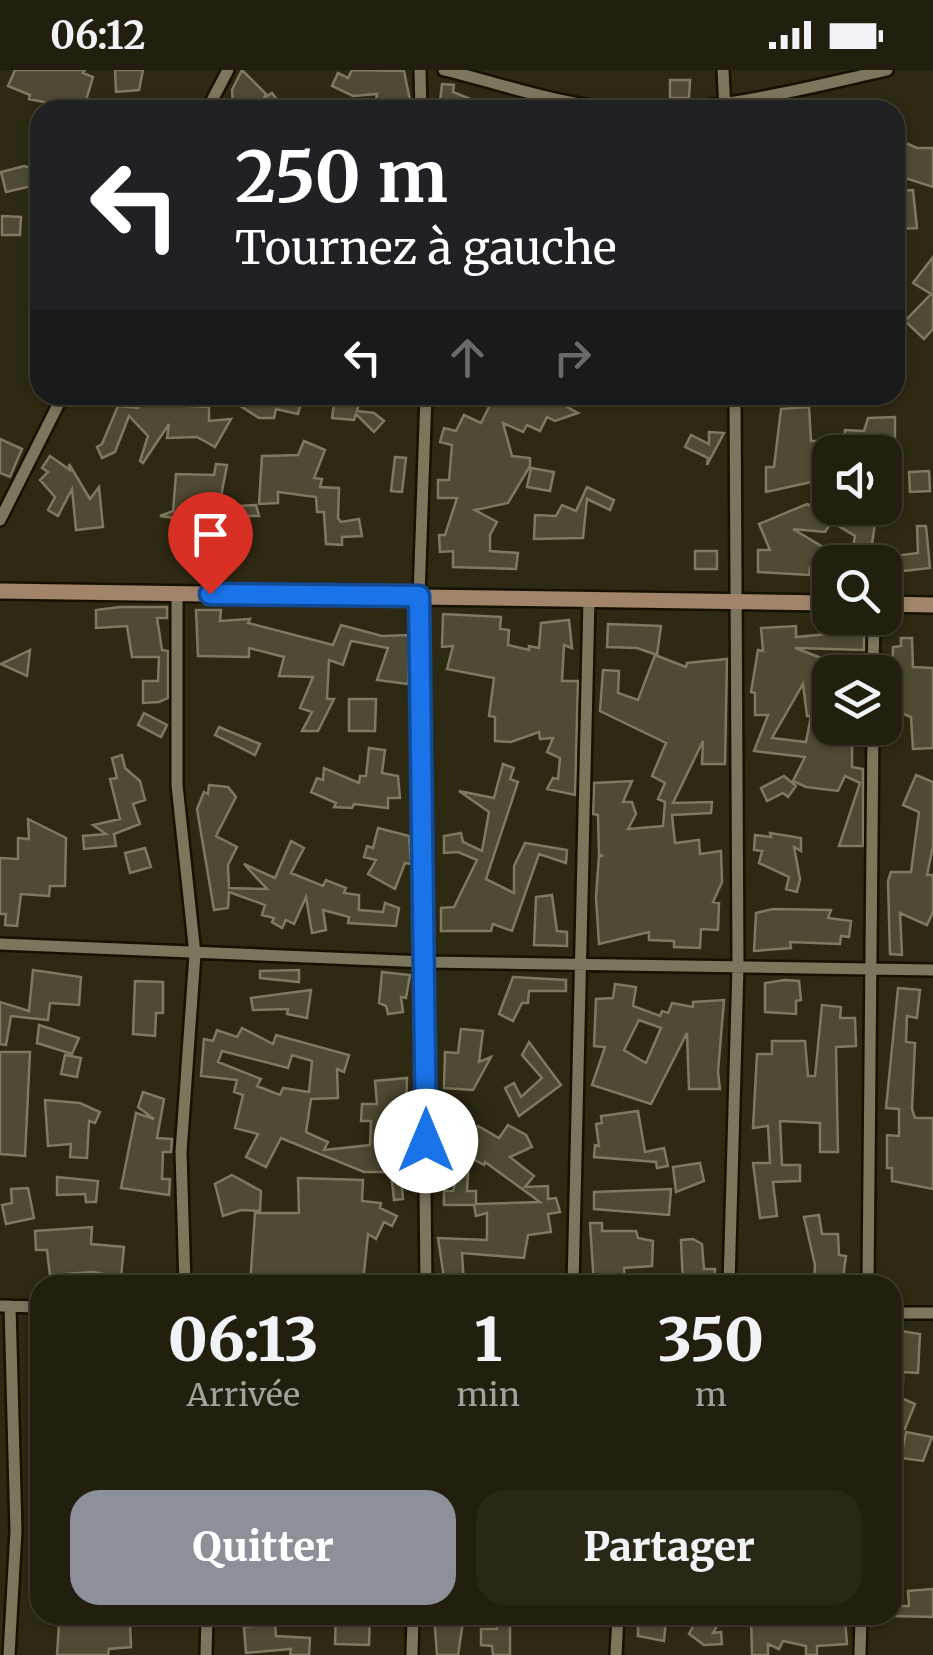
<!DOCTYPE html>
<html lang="fr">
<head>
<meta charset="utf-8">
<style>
  body { margin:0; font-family:Merriweather,serif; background:#2a2717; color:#f1f3f6; height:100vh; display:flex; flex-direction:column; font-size:38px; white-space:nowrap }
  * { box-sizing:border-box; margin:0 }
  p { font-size:32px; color:#a2a29e }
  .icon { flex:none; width:55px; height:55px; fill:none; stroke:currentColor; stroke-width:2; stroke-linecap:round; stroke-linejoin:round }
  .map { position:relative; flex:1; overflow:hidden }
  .panel { position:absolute; left:30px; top:1205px; width:872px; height:350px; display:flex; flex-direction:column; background:#221f0e; border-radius:30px; box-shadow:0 2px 8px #0004,0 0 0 2px #3f3d2e }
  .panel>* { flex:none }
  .hud { position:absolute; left:30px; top:30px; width:875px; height:305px; border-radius:30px; box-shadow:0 2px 8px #0004,0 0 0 2px #3f3d2e; background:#202124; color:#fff; overflow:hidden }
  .controls { position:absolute; left:812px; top:365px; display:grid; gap:20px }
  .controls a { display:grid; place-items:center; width:90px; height:90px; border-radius:20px; background:#221f0e; box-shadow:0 2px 8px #0004,0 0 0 2px #3f3d2e; font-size:50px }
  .pin { position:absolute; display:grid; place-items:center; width:85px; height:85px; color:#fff; margin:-102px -42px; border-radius:50% 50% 50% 0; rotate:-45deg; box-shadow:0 0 10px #0007 }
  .pin .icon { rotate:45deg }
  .me { position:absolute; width:110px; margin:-55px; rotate:0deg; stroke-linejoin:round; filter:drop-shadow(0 0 8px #0008) }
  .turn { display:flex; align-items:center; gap:35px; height:210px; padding:0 40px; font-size:45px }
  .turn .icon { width:130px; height:130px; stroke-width:2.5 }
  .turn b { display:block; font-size:70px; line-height:85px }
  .lanes { display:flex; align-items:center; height:95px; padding:0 40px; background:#0003; justify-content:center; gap:50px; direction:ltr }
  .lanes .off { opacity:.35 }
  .eta { display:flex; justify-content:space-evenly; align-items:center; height:170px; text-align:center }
  .eta b { font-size:60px; font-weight:800; line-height:70px }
  .action { display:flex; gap:20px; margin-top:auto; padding:20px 40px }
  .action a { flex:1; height:115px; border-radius:30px; background:#8c9099; color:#fff; font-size:40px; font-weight:800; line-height:115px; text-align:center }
  .action a+a { background:#2a2717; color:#f1f3f6 }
  .status { display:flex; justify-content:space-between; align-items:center; height:70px; padding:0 50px; background:#221f0e; direction:ltr }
  .status svg { height:28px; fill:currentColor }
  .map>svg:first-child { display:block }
  .building { fill:#4f4a33; stroke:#7f7961; stroke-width:2.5; fill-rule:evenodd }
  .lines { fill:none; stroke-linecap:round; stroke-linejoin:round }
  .street-casing { stroke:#161100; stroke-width:16 }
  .secondary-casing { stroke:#161100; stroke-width:20 }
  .street { stroke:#7c765d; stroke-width:11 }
  .secondary { stroke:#a0856b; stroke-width:15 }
  .route-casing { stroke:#114b97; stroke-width:25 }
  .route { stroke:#1a73e8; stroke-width:18 }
</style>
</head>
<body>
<div class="status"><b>06:12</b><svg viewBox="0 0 49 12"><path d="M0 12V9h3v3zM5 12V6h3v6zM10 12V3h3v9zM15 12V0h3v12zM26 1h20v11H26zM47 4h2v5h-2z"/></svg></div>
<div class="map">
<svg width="933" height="1585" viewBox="0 0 933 1585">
  <rect width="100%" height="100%" fill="#2e2913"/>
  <path class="building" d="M15,0H85L83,3L93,7L83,40L29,29L30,25L8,16Z
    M115,0H143L139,20L116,22Z
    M242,0L266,24L264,28L272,23L285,40L233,34L232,20Z
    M352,0L404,1L412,40L375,37L377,24L353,26L332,16L338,3L348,8Z
    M670,10H690L689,28H670Z
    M442,14L454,15L453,22L497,40H439Z
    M901,71L917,78H933V117L902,107L896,82Z
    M24,96L40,101V114L6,122L1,102Z
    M913,120L917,158L895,159V121Z
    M2,146L21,147L20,165H2Z
    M933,187V259L924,269L905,251L931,224L913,213Z
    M145,325H179L173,335L209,337V351L231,349L215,377L197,367L167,368L169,354L143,393L140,391L148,366L129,346L115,382L102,388L97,377L102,374L118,336L138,338Z
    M223,325H300L301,332L298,344L276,339L274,348H259Z
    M495,325H545L578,343L555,351L547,347L540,361L527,355L523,362L503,353L512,386L530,388V396L508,433L475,440L497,452L490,465V481L518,483L516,499L453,497V481L440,482L439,465H445L457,428H438V410H449L452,375L440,372L444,358L456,361L464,345L481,353Z
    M360,330L357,341L374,343L384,351L374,362L356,344L354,350L332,348L334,334Z
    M809,337L811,371H816V376L830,375V408L766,422V397H774L781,339Z
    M895,347V380L843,382L845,360L864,361L868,348Z
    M709,362L724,363L707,395L708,388L685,377L691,365L709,374Z
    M0,369L22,379L10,407L0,403Z
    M304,371L325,380L314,408L322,409L320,417L339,418L338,448L341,452L359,449L362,466L342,467V475L326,474L324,442H317L316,427L278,422V433L259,434L262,386L298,385Z
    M50,386L70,400L69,394L90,429L99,417L103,457L76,460L72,419L58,446L48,440L55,427L40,410L48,402L42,398Z
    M395,387L406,388L402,422L391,421Z
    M216,394L227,395L219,437L256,435L259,446H226V468L202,469L204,452L160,446L173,441L176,404L214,405Z
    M531,398L554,402L550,421L527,417Z
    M929,401L930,421L910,422L909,402Z
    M587,417L614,430L610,440L587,429L583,468L534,469L535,445L556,446L562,435L576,441Z
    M807,434L835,447L825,462L793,459L828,480L819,502L810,498L809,505L758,502V480H770L759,454Z
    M843,438H877L876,443H888V454H875L871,480L853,478L855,466L835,454Z
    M917,456H926L930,498L885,503V487L918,483Z
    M695,481H717V499H695Z
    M120,537H167V548H157L162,580L168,581V628L159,632L143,633V611H158L159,587H132L127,556L96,558V540Z
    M196,540H221L220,551L250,549L248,553L333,575L341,555L382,566L410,565L408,614L377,610L388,578L351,571L343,595L329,590L327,629H334L318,661H302L312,642L300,638L313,607L279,606L284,587L249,578V587L198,586Z
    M443,544L501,547L500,559L509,560L508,575L529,580V576L539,578L541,553L569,550L572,578L564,575L562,611H578L575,725L547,719L553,708L558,709L560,688L547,682L553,668L540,669L539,662L511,672L495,671V647L489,646L494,608L447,599L453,576L442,577Z
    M608,554L661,556L657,585L637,578L607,577Z
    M828,555L864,561V580L795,578L856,601L830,602V658H834L828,670H852V697L863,699V776H839L860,713L845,706L838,721L806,717L793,711L805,687L754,681L768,645H755V623L751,622L758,580L763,581L761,558L796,556V567L827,564ZM803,614L807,646H811L806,672L772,668Z
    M901,568H912L913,597L933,598V678L913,679L911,647L891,639L893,577L901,576Z
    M30,580L27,606L1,594Z
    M655,585L686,597L687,593L727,589L725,694H702L703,671L673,733L712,732L711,743L672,745L675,773L699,770L700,784L721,781L722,812L713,832L719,833L718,860L701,859L700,878L674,877V871L649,870V862L599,874L596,827L599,786H603L599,784L598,745L593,744L594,713L632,711L623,732H632L636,744L628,759L663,756L665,732L658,729L665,713L652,706L666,673L600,641L603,600L619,601L618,623L638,630Z
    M349,629H376L375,661H349Z
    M144,643L167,655L161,667L138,655Z
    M219,657L260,674L255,685L215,665Z
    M369,678L385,680L382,703L398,706L400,728H388V738L354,734L352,738L334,737L336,733L311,722L317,708L323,710L324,698L359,713L360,706H366Z
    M122,685L125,698L140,711L145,730L133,734L140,754L114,764L116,776L84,779L83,766L106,764L93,755L120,749L110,709L117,708L112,688Z
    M503,694L514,698L510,709L518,712L486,809L514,823V796L525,773L567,780L566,793L539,784L512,861L493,854L491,861H441V838L454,837L477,790L458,782L444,783V766L461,763L463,772L482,781L489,742L459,721L494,728Z
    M916,705L933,712V776L927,805H933V842L927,855L900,843L902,885L890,884L888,811L891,802H911L919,742L903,735Z
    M784,706L796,716L788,727L783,723L767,731L761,718Z
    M209,715L228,717L236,727L216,766L237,777L228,795L229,818L267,819L244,794L275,808L291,771L304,778L291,803L323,816L326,810L346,818L344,823L359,825V840L383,842L385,833L399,838L396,856L348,853L349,847L323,840L326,860L312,863L306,827L294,854L286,850L282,858L272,852L274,848L262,845L265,835L229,822L228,838L214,840L197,739L204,722L208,724Z
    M28,749L66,768L65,816H50L49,826L21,824L17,856L5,855L6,844H0V788L18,789V768L29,769Z
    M378,758L409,766L411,794L405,793L395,819L368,804L376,790L364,787L367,776L373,778Z
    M770,763L801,768V781L794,777L800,809L797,822L786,819L789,807L759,793L762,781L754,780L755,765L771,767Z
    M145,778L151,797L130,803L125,783Z
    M552,825L557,861L567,862V876L534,875L536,827Z
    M773,839L831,840L828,848L851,851L849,867L841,866L840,874L790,872L791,878L754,881L756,843Z
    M33,900L81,907L79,935L50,933L48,950L11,946L6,975L0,974V932L29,941Z
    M299,900V912L260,908V901Z
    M382,902L410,905L406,928L401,927L403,942L388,944L386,936L379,933Z
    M513,907L566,910V921H529L528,933H522L513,951L499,944Z
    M785,910L799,911L801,930L796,931V944L765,942V913Z
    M135,911L163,912V943H156L155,966L133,964Z
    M615,914L636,917L633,936L660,946L662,941L668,943L672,933L693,937V932L724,930L718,1002L720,1019H689L687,963L651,1034L592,1015L605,977L594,976L596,929L613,928ZM639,950L661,958L646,993L624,980Z
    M898,918L920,920L917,948L907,946L906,972L915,973L912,1039L915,1048H933V1119L892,1111V1098H887V1065L899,1066V1039L886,1038Z
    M311,920L307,948L287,944L288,939L253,940L251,928Z
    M822,935L841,937L840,948H855L856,976L836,977L838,1082H820V1053L780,1051L782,1095H800V1111L773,1112L777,1146L760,1148L753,1093H770L768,1056L753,1058L757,984H772V971H805L808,1006H815Z
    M39,955L79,968L72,984L37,973Z
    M242,958L273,974L276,965L349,985L344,1002L337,999L338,1028L311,1029L306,1062L328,1072L324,1080L370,1075L371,1051H361L362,1034H377L375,1011L407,1008L406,1041L399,1042L401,1098L414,1074V1119L402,1116L403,1129L394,1130L391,1102H364L281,1068L266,1097L246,1087L258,1064L235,1058L243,1025L234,1022L237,1010L201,1006L204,969L213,971L217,960L237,967ZM222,981L288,998L292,985L312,991L309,1022L283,1018L280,1025L257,1016L261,1009L218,992Z
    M461,959L483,961L479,992L491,987L473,1020L444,1018L445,982L458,983Z
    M529,972L561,1015L519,1046L505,1018L514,1013L521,1027L542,1008L522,985Z
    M0,982H30L25,1086L0,1084Z
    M65,985L81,988L77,1007L61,1004Z
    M143,1022L164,1029L157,1068L172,1069L171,1082H163L162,1109H170L169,1125L121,1118L136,1043L154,1049L138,1037Z
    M45,1030L80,1033L100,1042L95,1053L89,1051L87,1088L70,1087L71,1074L48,1076Z
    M638,1041L645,1082L664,1078L668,1096L657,1098L656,1092L594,1087L595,1075L599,1076L596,1054L602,1053L601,1046Z
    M508,1055L526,1065L532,1077L510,1087L534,1106L525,1117L548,1116V1129L556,1128L560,1142L548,1144L551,1162L528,1165L524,1188L462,1183L464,1215H445L438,1168L487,1170V1143L476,1146L474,1135H444V1121H453L463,1083L478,1056L499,1068ZM469,1087L484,1095L485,1092L540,1132L476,1134V1121H467Z
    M700,1093L704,1111L676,1122L673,1097Z
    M232,1105L261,1121L260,1141L241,1140L223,1146L215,1114Z
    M57,1107L98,1111L96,1132H86L85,1124L57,1125Z
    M298,1108L363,1110L362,1131L381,1133L380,1138L397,1146L392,1156L384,1152L376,1169L368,1164L363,1212L250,1215L255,1143H299Z
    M28,1118L34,1148L6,1154L2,1135L12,1133L11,1119Z
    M671,1119L669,1145L594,1139V1122Z
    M819,1145L822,1164H838L839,1185L846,1186L842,1215H814L815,1195L804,1147Z
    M590,1153H602V1161H636L638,1168L653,1171L652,1196L624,1198L625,1208L610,1209V1215H594Z
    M92,1157L91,1174L124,1177L121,1207L93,1202L50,1205L47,1180H36L35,1161Z
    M693,1169L702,1174L704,1199H715L714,1215H683L681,1170Z
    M901,1261L920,1264L918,1303L903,1302V1311L892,1310V1265Z
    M892,1324L915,1334L905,1359L892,1354Z
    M906,1362L932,1367L923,1391L901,1388Z
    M933,1519V1547L892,1546V1536H909L908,1521Z
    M336,1545H370L369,1575L335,1574Z
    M434,1545H464L458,1585H437Z
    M774,1545L804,1553L845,1550L847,1574L817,1576V1585H806V1576L783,1571L779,1579L768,1574V1585H752L751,1546Z
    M638,1546L666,1549L664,1571L638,1566Z
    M698,1547L717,1556L713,1563L721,1562L722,1574L704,1575L689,1564Z
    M59,1554H130L131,1577L109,1579L108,1585H57Z
    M275,1554L276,1566L310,1568L309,1585H290L291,1579L246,1583L244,1557Z
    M497,1555L510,1556V1585H493L492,1576L481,1575V1559H497Z"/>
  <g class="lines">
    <g class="street-casing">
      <path id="street" d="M420,0L421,40
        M444,0C495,12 548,31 600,37C698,48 792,21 887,0
        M723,0L725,40
        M207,40L228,0
        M426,325L419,526L426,1215
        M0,450L63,325
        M177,523V715L195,884L181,1082L185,1215
        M873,602L874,548
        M0,874L426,892L933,900
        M573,1215L589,530
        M729,1215L738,896L735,325
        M868,1215L873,658
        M0,1236L40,1237
        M892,1243H933
        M9,1585L16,1461L10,1236
        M206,1585L207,1545
        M412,1585L413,1545
        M616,1585L618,1545
        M860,1585L861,1545"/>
    </g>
    <g class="secondary-casing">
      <path id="secondary" d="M0,521L830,533
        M885,534L933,535"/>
    </g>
    <use href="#street" class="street"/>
    <use href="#secondary" class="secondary"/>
  </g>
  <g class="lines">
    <g class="route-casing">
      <path id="route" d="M210,524L419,526L426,1071"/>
    </g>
    <use href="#route" class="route"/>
  </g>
</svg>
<div class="controls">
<a><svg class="icon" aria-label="sound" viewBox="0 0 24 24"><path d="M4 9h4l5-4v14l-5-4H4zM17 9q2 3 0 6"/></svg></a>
<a><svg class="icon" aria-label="search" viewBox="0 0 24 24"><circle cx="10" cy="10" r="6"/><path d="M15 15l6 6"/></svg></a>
<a><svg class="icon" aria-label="layers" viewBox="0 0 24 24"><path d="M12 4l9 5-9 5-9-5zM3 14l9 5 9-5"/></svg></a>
</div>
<div class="pin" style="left:210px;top:524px;background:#d93025"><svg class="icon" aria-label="arrive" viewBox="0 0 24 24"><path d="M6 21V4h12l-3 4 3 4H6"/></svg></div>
<svg class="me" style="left:426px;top:1071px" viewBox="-20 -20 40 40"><circle r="19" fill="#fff"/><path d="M0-13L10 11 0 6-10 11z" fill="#1a73e8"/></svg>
<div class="hud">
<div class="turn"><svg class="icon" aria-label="left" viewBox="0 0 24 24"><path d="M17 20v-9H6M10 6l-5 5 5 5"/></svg><div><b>250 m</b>Tournez à gauche</div></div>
<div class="lanes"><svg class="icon" aria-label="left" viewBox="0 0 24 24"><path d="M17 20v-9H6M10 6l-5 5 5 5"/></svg><svg class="icon off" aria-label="ahead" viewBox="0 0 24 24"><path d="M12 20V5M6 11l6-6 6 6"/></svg><svg class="icon off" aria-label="right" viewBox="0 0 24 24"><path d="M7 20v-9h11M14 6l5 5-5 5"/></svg></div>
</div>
<section class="panel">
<div class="eta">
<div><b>06:13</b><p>Arrivée</p></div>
<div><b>1</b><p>min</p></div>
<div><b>350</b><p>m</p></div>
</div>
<div class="action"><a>Quitter</a><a>Partager</a></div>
</section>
</div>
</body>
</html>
